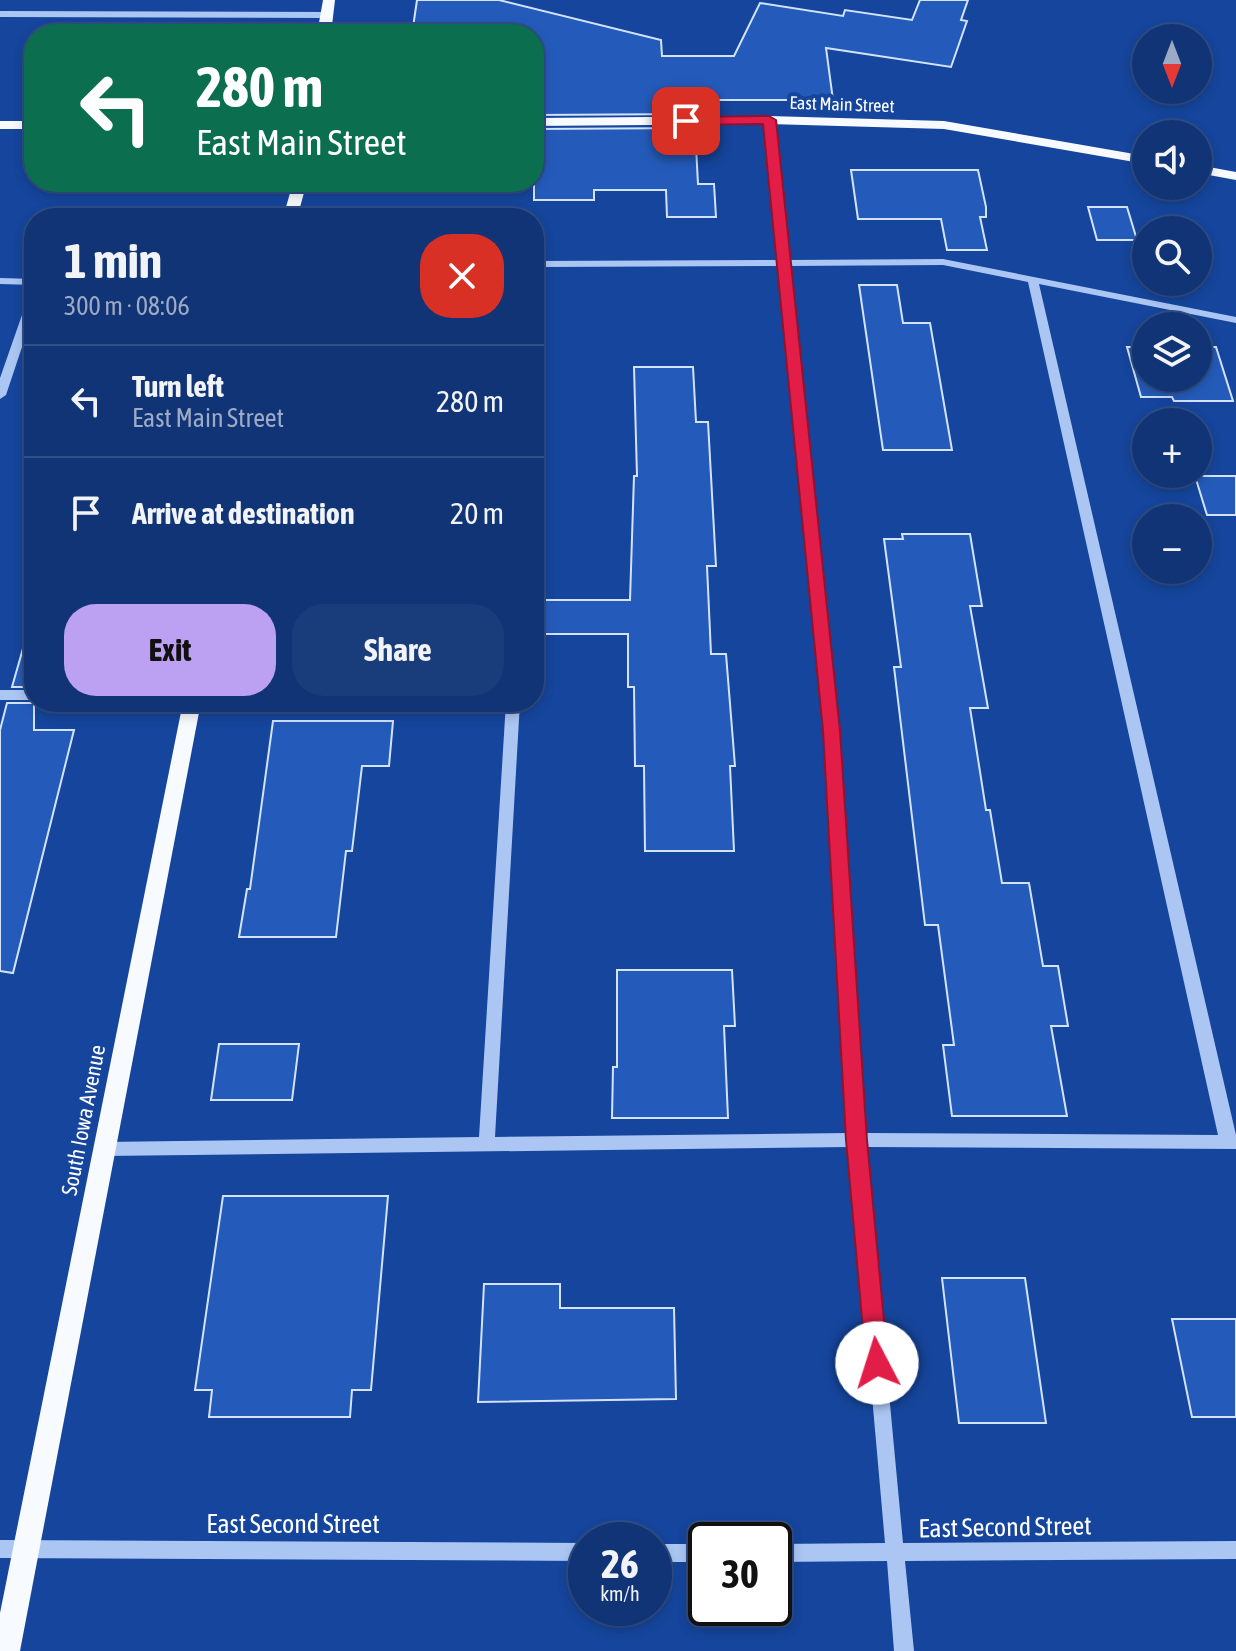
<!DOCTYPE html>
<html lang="en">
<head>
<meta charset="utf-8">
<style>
  body { margin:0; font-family:"Asap Condensed",sans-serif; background:#193c7a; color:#f1f3f6; height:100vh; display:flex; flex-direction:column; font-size:30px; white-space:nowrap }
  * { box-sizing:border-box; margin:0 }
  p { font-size:26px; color:#9caac5 }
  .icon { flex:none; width:44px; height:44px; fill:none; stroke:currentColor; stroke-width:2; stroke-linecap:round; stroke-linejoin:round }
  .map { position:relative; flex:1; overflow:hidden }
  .drawer { position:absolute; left:24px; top:208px; width:520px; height:504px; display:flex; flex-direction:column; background:#103475; border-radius:32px; box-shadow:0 4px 12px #0003,0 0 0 2px #304f87 }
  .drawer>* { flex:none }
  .hud { position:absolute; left:24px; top:24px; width:520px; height:168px; border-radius:32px; box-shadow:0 4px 12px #0003,0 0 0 2px #304f87; background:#0b6e4f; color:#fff; overflow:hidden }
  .needle { width:52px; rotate:180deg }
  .fabs { position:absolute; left:1132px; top:24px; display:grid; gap:16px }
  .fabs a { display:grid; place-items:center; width:80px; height:80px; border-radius:50%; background:#103475; box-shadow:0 4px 12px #0003,0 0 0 2px #304f87; font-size:40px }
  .speed { position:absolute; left:568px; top:1522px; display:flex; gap:16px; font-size:40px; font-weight:700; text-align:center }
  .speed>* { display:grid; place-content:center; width:104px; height:104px; border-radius:50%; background:#103475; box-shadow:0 4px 12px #0003,0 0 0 2px #304f87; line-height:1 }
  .speed small { font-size:20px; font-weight:400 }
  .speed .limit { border:4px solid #111; border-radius:12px; background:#fff; color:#111 }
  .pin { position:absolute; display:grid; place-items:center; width:68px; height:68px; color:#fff; margin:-34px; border-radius:16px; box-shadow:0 4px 12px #0006 }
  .me { position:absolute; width:88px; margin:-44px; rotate:355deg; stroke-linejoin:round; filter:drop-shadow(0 0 6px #0008) }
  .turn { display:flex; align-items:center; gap:28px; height:168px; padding:0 40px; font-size:36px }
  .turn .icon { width:104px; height:104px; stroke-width:2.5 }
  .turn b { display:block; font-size:56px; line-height:68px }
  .round { display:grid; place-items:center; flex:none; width:84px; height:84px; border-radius:32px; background:#193c7a }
  .summary { display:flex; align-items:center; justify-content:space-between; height:136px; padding:0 40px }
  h1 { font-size:48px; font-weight:700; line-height:60px }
  .action { display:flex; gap:16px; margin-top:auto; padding:16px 40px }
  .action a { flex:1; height:92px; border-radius:32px; background:#bca0f2; color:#111; font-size:32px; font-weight:700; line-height:92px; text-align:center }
  .action a+a { background:#193c7a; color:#f1f3f6 }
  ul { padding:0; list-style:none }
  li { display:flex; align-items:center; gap:24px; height:112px; padding:0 40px; border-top:2px solid #304f87 }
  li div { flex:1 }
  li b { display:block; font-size:30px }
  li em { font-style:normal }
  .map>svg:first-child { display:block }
  .building { fill:#245bba; stroke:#d3e3fd; stroke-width:2 }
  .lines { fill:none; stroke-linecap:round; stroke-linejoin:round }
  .minor { fill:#abc6f3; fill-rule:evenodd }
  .major { fill:#f7faff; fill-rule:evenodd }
  .route { fill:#e11d48; stroke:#92132f; stroke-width:2 }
  .labels { text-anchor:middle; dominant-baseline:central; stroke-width:8; stroke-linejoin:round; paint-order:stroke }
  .far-street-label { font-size:18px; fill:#fff; stroke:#15459c }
  .street-label { font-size:22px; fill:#fff; stroke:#15459c }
  .near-street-label { font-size:26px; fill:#fff; stroke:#15459c }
</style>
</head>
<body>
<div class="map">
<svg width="1236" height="1651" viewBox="0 0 1236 1651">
  <rect width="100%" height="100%" fill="#15459c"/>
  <path class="building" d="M417,0H499L661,40L662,56H734L760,3L843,16L845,10L912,20L920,0H968L961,20L967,21L951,67L826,48L833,100H694V114L534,115V34H412Z
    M695,128L698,184H714L716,217H667L666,190H594V200H534V129Z
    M851,170H978L986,207V217H980L987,250H947L941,219H858Z
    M1088,207H1127L1137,240H1097Z
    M859,285H897L903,323H930L952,450H883Z
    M1127,347H1146V378H1198V347H1216L1233,401H1174L1172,397H1141Z
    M634,367H693L696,422H708L716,566H707L711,654H726L735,766H730L734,851H645L644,766H635L634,687H628V634H534V600H630L634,476H637Z
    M1195,476H1236V515H1207Z
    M902,534H970L982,606H970L988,708H970L986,810H990L1002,883H1029L1043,966H1058L1068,1026H1051L1067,1116H952L943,1045H954L938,925H925L894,667H901L884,539H903Z
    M24,645L34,647V687H12Z
    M7,703H34V730H74L13,973L0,971V730Z
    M273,721H393L389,766H362L352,851H346L336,937H239L247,889H250Z
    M617,970H732L735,1026H724L728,1118H612L613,1067H617Z
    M219,1044H299L292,1100H211Z
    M223,1196H388L371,1390H352L350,1417H209L212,1390H195Z
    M942,1278H1025L1046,1423H959Z
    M484,1284H560V1308H674L676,1399L478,1402Z
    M1172,1319H1236V1417H1192Z"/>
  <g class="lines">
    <path class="minor" d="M0,11L326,12L331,15L326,18L0,17Z
      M769,117L774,120L789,260L943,259L1236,317V323L1039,284L1236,1135V1149L866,1147L903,1543L1236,1541V1559L905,1561L914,1651H894L887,1561L774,1562V1544L885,1543L850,1147L104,1156L98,1154L96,1149L98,1144L104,1142L479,1137L506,702H520L495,1137L849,1133L825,731L779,266L542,267L539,322L534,325V261L778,260L764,120ZM943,265L1028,282L1218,1135L865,1133L839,731L789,266Z
      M0,278L34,279V285L0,284Z
      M34,292V311L6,395L0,399V378L29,295Z
      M0,690H34V700H0Z
      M0,1540L586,1543V1561L0,1558Z
      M654,1544H706V1562H654Z"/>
    <path class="major" d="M323,0H335L331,34H317Z
      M769,116L944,121L1146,156V164L944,129L769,124L534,126V118Z
      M0,121H34V129H0Z
      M1198,165L1236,172V180L1198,173Z
      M293,182H307L297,218H283Z
      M183,702H201L20,1651H0V1613Z"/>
  </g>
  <path class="route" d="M769,116L776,120L840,731L867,1140L888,1363L885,1371L877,1374L869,1371L866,1363L846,1140L823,731L763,124L686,125L680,121L686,117Z"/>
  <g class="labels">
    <g class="far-street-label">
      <text transform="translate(842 104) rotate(2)">East Main Street</text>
    </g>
    <g class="street-label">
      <text transform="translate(83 1120) rotate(-79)">South Iowa Avenue</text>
    </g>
    <g class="near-street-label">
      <text x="293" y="1524">East Second Street</text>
      <text transform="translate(1005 1527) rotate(-1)">East Second Street</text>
    </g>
  </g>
</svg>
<div class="fabs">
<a><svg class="needle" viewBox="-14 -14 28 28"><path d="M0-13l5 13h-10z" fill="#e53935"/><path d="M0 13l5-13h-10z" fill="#9caac5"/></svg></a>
<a><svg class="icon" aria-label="sound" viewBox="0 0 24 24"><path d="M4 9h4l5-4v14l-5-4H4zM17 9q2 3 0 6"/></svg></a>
<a><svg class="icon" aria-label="search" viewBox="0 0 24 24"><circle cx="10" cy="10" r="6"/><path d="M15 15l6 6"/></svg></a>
<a><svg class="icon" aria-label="layers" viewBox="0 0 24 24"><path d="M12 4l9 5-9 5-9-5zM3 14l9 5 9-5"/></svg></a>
<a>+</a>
<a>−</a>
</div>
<div class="speed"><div>26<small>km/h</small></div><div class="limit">30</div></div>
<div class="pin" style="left:686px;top:121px;background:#d93025"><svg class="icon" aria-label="arrive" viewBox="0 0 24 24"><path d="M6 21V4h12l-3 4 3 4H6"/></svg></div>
<svg class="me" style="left:877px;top:1363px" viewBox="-20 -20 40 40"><circle r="19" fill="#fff"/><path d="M0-13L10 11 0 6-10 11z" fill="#e11d48"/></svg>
<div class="hud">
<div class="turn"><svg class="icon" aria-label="left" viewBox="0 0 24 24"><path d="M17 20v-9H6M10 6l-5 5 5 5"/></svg><div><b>280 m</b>East Main Street</div></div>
</div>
<section class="drawer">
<div class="summary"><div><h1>1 min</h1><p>300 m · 08:06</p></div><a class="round" style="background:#d93025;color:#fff"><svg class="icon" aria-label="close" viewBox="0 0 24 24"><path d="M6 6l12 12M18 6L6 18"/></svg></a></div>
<ul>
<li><svg class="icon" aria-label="left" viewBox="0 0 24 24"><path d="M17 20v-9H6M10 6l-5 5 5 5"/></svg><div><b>Turn left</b><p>East Main Street</p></div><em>280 m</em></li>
<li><svg class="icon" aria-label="arrive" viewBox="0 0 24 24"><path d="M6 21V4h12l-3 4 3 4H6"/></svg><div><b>Arrive at destination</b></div><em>20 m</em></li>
</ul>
<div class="action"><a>Exit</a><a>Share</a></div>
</section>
</div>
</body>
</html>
